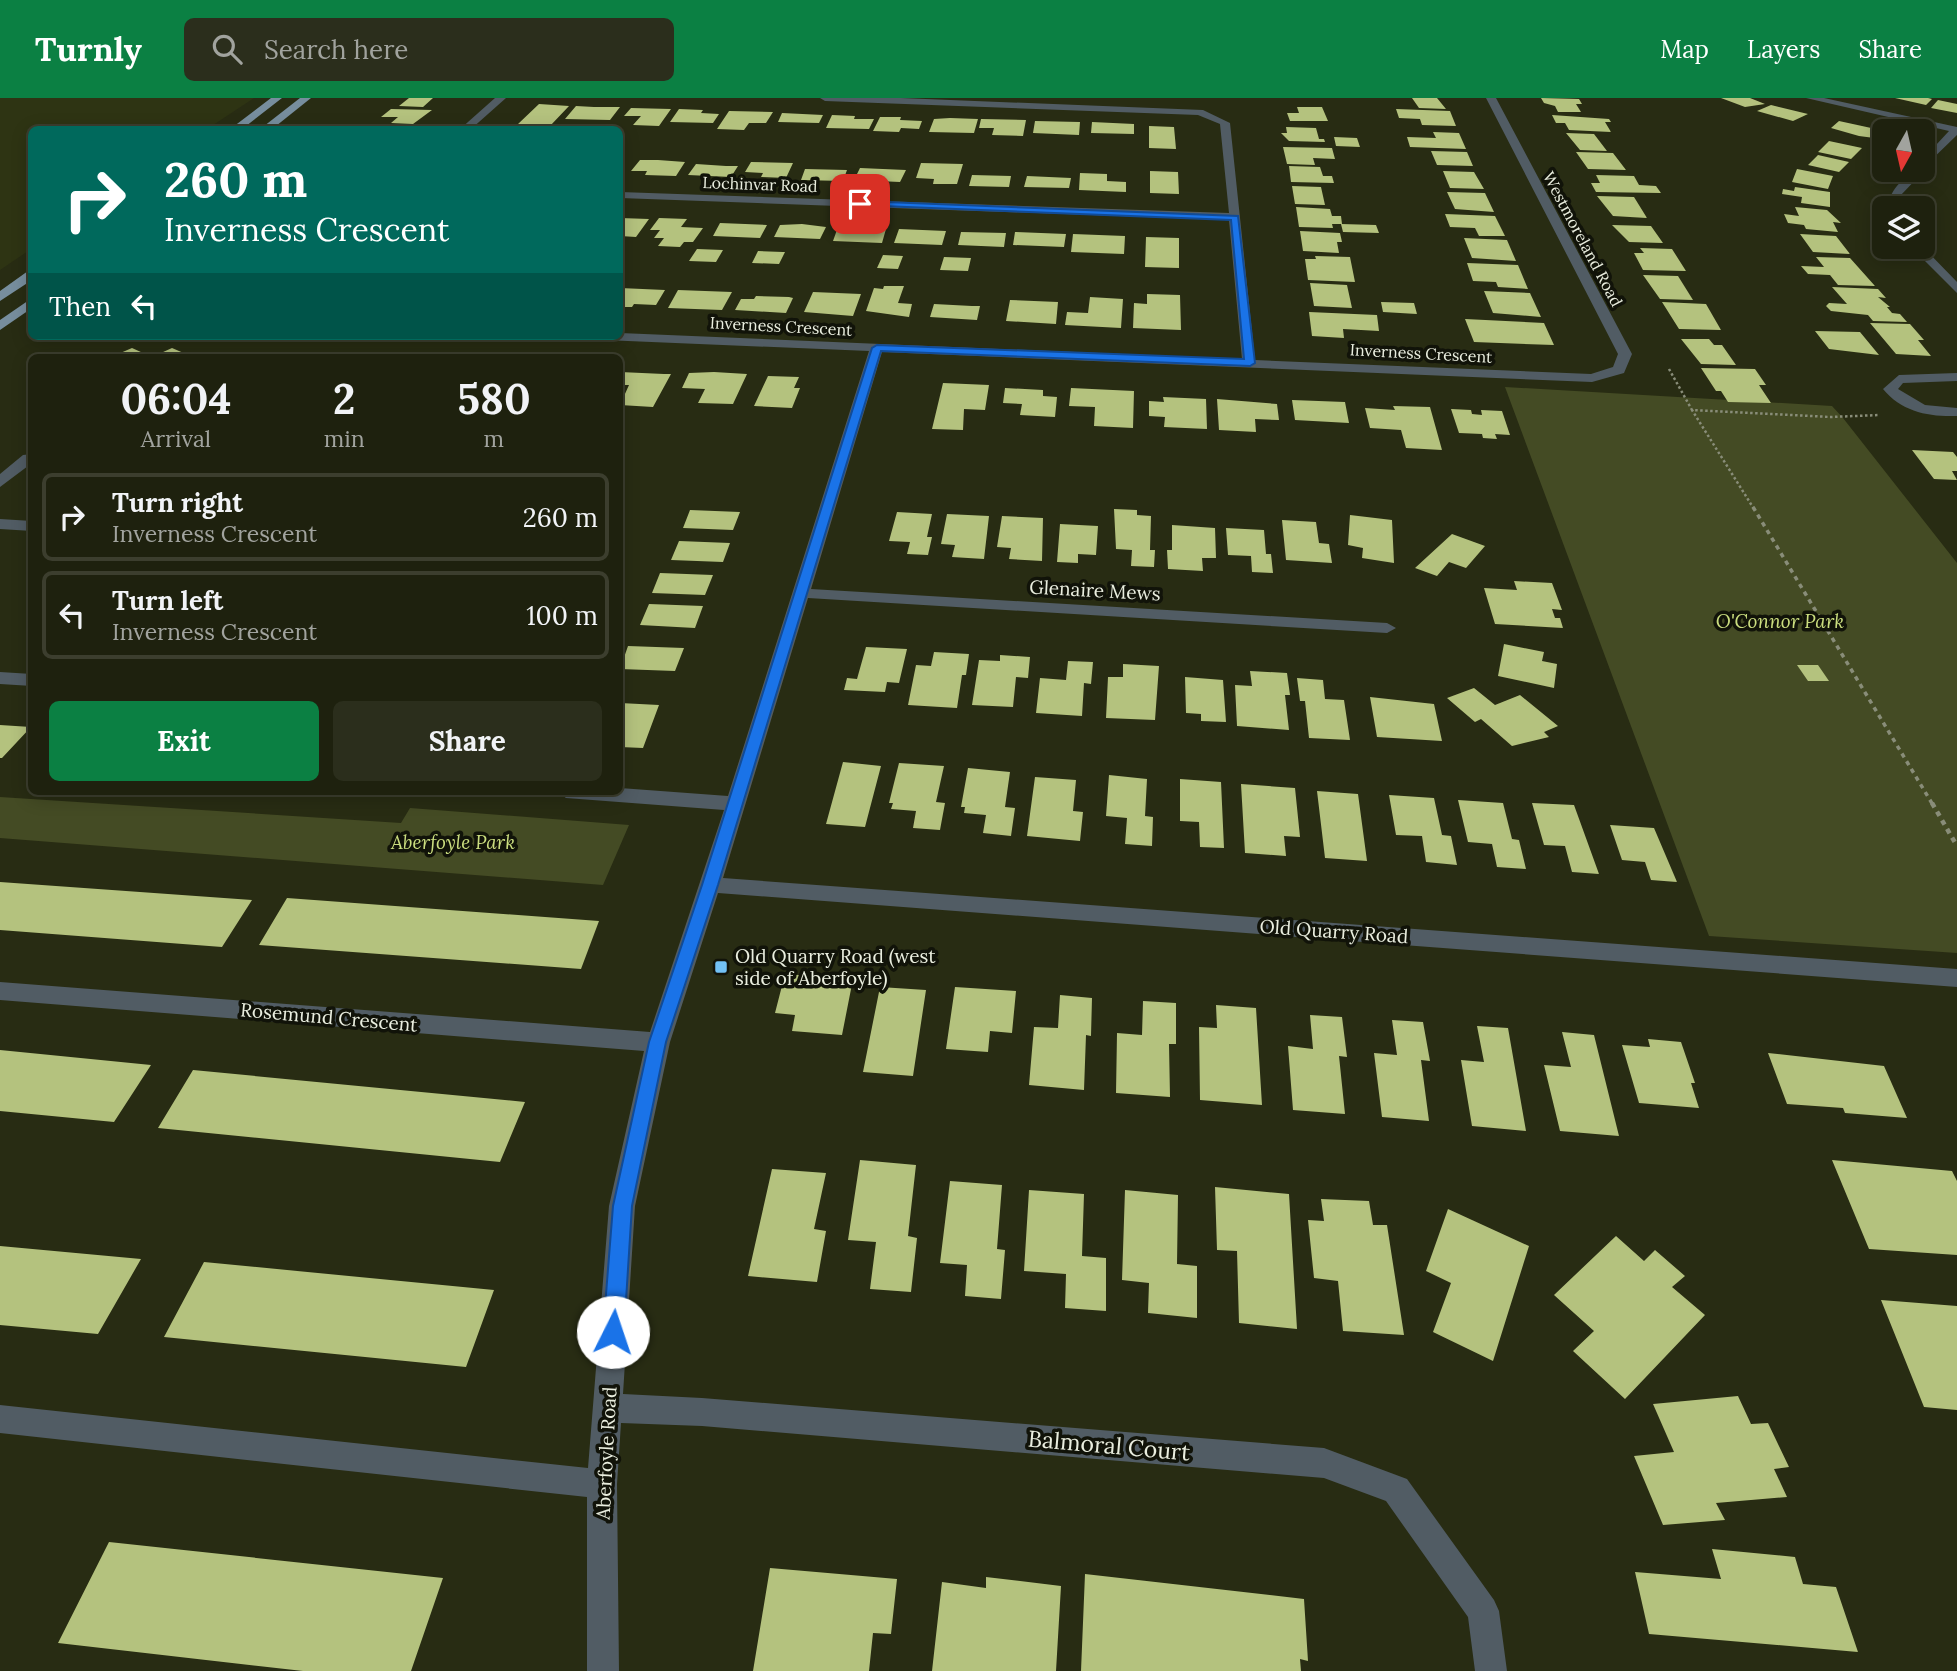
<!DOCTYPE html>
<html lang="en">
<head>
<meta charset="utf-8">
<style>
  body { margin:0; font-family:Lora,serif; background:#2b2e1c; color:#f1f3f6; height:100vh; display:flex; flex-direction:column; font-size:26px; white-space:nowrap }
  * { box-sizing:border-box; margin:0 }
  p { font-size:23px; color:#a1a39e }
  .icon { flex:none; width:38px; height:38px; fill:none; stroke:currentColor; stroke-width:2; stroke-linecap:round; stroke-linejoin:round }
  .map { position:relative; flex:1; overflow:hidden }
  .side { position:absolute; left:28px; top:256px; width:595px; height:441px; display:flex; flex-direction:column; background:#1e210e; border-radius:10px; box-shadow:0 4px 18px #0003,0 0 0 2px #3c3e2e }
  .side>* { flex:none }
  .guide { position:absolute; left:28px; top:28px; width:595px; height:214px; border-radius:10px; box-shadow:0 4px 18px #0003,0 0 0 2px #3c3e2e; background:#00695c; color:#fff; overflow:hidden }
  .needle { width:46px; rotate:188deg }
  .buttons { position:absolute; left:1872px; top:21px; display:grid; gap:14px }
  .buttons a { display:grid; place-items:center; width:63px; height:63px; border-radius:10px; background:#1e210e; box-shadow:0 4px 18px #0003,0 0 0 2px #3c3e2e; font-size:35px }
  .pin { position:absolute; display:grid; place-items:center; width:60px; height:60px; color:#fff; margin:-30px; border-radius:14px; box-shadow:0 4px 10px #0006 }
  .me { position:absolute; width:77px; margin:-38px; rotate:4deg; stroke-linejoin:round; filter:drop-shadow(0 0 5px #0008) }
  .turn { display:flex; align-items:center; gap:24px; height:147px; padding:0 21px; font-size:32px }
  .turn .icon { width:91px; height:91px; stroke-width:2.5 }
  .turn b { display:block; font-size:49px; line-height:60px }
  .then { display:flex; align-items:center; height:66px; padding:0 21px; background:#0003; gap:14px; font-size:26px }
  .eta { display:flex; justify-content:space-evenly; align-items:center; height:119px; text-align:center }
  .eta b { font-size:42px; font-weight:800; line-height:49px }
  .primary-button { display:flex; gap:14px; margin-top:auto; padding:14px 21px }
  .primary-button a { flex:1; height:80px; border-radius:10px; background:#0b8043; color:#fff; font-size:28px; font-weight:800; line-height:80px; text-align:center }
  .primary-button a+a { background:#2b2e1c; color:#f1f3f6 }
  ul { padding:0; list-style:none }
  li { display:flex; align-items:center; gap:21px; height:88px; margin:0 14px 10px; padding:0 7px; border:4px solid #3c3e2e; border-radius:10px }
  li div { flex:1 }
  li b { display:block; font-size:26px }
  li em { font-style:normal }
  header { display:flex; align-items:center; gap:42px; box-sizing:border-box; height:98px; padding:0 35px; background:#0b8043; color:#fff }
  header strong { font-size:33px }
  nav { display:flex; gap:38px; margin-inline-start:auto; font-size:24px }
  .search { width:490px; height:63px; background:#2b2e1c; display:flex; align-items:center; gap:18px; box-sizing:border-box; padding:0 24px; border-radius:10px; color:#a1a39e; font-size:26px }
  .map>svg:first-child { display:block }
  .built { fill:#2e3413 }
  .green { fill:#444b24 }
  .building { fill:#b4c27e }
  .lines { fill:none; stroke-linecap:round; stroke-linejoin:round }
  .path-far2 { stroke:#898d79; stroke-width:2.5; stroke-dasharray:2.5 2.5; stroke-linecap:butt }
  .path-far1 { stroke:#898d79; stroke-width:3.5; stroke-dasharray:4.5 4.5; stroke-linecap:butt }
  .path { stroke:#898d79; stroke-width:4.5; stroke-dasharray:5 5; stroke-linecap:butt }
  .minor { fill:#515c64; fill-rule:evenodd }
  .primary { fill:#778e9e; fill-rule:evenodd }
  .route { fill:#1a73e8; stroke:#114b97; stroke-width:2 }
  .poi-dot { fill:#72c1f5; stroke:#111309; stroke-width:2.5 }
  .labels { text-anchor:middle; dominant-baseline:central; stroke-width:7; stroke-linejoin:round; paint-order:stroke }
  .far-street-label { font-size:16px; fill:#eaeedf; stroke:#111309 }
  .street-label { font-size:19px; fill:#eaeedf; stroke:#111309 }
  .park-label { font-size:19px; font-style:italic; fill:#cbde7f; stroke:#111309 }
  .poi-label { font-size:19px; fill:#eaeedf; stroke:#111309; text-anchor:start }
  .near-street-label { font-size:23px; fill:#eaeedf; stroke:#111309 }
</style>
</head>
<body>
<header>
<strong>Turnly</strong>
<div class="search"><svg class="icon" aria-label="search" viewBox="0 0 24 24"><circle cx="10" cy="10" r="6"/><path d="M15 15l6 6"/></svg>Search here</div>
<nav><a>Map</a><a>Layers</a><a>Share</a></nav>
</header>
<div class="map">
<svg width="1957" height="1573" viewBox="0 0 1957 1573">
  <rect width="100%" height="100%" fill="#282c13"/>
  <path class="built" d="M0,0H254L207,31L32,32L31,151L0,172Z"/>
  <path class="green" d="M1505,289L1832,308L1843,320L1957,465V855L1709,838Z
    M0,699L401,725L410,710L629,727L603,787L0,740Z"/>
  <path class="building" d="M409,0H433L423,9L399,8Z
    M1412,0H1437L1446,11L1419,10Z
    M1541,0L1579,1L1582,6H1576L1581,14H1558L1555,8L1544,5Z
    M1721,0H1750L1765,6L1745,9Z
    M1895,0H1928L1932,1L1926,7Z
    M1938,2L1957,6V15L1931,10Z
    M539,6L569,8L550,28L518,26Z
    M1771,7L1808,16L1793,23L1757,13Z
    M576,8L594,9H620L610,22L565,21Z
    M1297,9H1322L1328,23H1290L1287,15H1299Z
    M631,10L671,11L659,28L633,27L641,18H624Z
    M391,11L432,12L413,26L391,25L398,19H381Z
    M679,11L703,12L701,15L719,16L713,25L670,24Z
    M1396,11L1450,13L1456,28L1422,27L1420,21L1399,20Z
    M729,13L773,14L766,25H749L744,32L717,31Z
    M782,15L823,17L819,25L778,24Z
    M832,17L855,18L854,21H874L869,31L826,30Z
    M1552,17L1609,21L1611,24H1605L1611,34L1569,32L1565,25H1556Z
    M880,19H901L900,22L922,23L919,31L901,30L899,34L873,33Z
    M950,20L978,21L974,35L929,34L934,21Z
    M981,21L1026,22L1023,38L992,37L994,30H979Z
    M1035,23L1080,24L1079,37L1033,35Z
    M1839,23L1885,33V38L1882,41L1859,38L1831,30Z
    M1092,24L1134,26V36L1091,35Z
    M1149,28L1174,29L1176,51L1149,50Z
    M1286,29L1316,30L1319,41H1324L1325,44L1289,43L1281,35H1287Z
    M1433,34L1459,35L1466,51L1410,49L1407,39L1436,40Z
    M1566,35L1594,36L1607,53L1580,52Z
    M1334,39L1357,40L1360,49L1336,48Z
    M1829,43L1862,50L1851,61L1818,54Z
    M1283,49L1332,50L1335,61L1313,60L1315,67L1287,66Z
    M1431,53L1467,54L1473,68L1437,67Z
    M1576,54L1613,55L1626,72L1588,71Z
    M1818,57L1849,64L1839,74L1808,67Z
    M640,62H658L685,64L676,78L645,77L647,73H631Z
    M751,64L793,65L786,80L761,79L763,75L745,74Z
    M921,65L963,66L957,86H933L934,81L916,80Z
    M696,66L726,68H738L731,79L688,77Z
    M1289,68L1320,69L1323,78H1332L1334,85L1291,84Z
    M860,70L906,72L900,84L854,82Z
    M805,71L847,72L843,83L801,82Z
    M1797,71L1833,78L1828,91L1792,84Z
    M1150,73L1178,74L1179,96L1150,95Z
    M1443,73L1474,74L1484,91L1450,90Z
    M1080,75L1107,76V83L1126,84V94L1079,92Z
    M972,77L1011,78L1009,89L969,88Z
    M1596,77L1634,78L1639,87L1656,88L1661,95L1596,94L1591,85H1600Z
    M1027,78L1071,80L1069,90L1024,89Z
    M1292,88L1321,89L1325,107L1295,106Z
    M1795,89L1830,94V109L1801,105L1802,99L1782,96L1783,91L1794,93Z
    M1447,94L1485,95L1494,114L1455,111Z
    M1597,98L1634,99L1647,120L1613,118Z
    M1296,109L1330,111L1332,118H1341L1342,126H1332L1333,130L1299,129Z
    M1795,109L1827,112L1841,125L1833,124L1838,134L1806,131L1804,127L1788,125L1784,116L1799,118Z
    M1445,116L1495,118L1505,138H1479L1475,130L1450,129Z
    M620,120L649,121L636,139L620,138Z
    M659,120L687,121L681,129L703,130L693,144H684L680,149L658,148L664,140H654L660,132H650Z
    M720,125L767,127L760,140L713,138Z
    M802,126L826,129L820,141L774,139L780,127Z
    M1341,126L1376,127L1379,135L1343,134Z
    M1612,127L1651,128L1663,145L1629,144Z
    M838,129L880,131H886L882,145L833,143Z
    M899,131L946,133L942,147L894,145Z
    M1300,133L1340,135L1342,144H1337L1339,155L1303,153Z
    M961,134L1006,135L1004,149L958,147Z
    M1015,134L1066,136L1064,149L1013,147Z
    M1073,136L1125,138L1124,156L1071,154Z
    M1800,136L1836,138L1850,156L1813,154Z
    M1146,139L1179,140V170L1145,169Z
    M1464,140L1507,142L1516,163L1472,160Z
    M1640,150L1672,151L1686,173L1643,172L1634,155H1644Z
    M697,151L723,152L716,164L689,163Z
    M758,153L783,154H785L779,166L752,165Z
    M883,157L903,158L898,171L877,170Z
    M1315,158L1350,159L1355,184L1308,182L1305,161H1316Z
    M944,159L971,160L968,173L940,172Z
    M1816,159L1850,160L1875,188L1838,187L1830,177L1808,176L1801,168L1824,169Z
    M1467,165L1518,167L1528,191L1498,189L1496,184L1473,183Z
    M1643,177L1678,178L1693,202L1660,201Z
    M1310,185L1347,187L1352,210L1314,208Z
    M884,188H904L898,205L912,206L909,219L866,213L874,190L883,191Z
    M1832,189L1878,191L1886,200L1878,199L1890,209H1887L1892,215L1900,216L1907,224L1873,223L1868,217L1831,213L1826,208L1829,205L1847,206Z
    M620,190L665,192L656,207L634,206L632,209H620Z
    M678,192L732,194L722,212L668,210Z
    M1484,193L1530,195L1541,219L1493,215Z
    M813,194L861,196L853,218L804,214Z
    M1147,196L1180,197L1181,232L1133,230L1134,205L1147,206Z
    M756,198L789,199L793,200L786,215L735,212L741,201H754Z
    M1090,199L1123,201L1121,230L1065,227L1067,214L1088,215Z
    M1010,202L1058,204L1056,226L1006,223Z
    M1381,204L1414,205L1417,216L1383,214Z
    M1662,204L1706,206L1721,232L1679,231Z
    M934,206L972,208H980L977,222L930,219Z
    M1309,214L1377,217L1379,233L1343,231L1344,240L1312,238Z
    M1465,221L1544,225L1554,247L1474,244Z
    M1870,225L1910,226L1924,242H1918L1931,258L1896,256Z
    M1815,233L1860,234L1879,257L1829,251Z
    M1681,241H1709L1714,247H1722L1736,267L1701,266Z
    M132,250L152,259L172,250L193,259H111Z
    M1701,270L1755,271L1766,287H1759L1771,305L1728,304L1721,293H1716Z
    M620,274L664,276H671L653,309L620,307L629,287H620Z
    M689,275L714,274L747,276L733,306L698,305L705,291L682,290Z
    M768,278L799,279L794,290H800L792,310L754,308Z
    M943,285L989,287L985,312L964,311L963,332L932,331Z
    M1005,290L1043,292V298L1057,299L1055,319L1020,317L1022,306L1003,305Z
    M1071,290L1134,293L1133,330L1094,328L1095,309L1069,308Z
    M1163,299L1206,301L1207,331L1164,329L1165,319L1149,318V303L1164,304Z
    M1217,301L1277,306L1279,322L1255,321L1256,334L1219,332Z
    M1292,302L1345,304L1349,325L1295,322Z
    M1393,308L1430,309L1442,352L1406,350L1401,332L1370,330L1365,310L1395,312Z
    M1451,311L1471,312L1472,316L1482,317L1481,312L1502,313L1510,337L1495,336L1497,341L1483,340L1482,336L1459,335Z
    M1912,352L1953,354L1957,359V373H1952L1957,382L1934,381Z
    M1114,411L1137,412V417L1151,418L1150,452H1155L1154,469L1131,468L1132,452L1116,451Z
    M690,412L740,414L733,432L683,430Z
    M897,414L932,416L927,439H932L928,457L907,456L910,444L889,443Z
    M947,416L989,418L984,461L952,459L955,447L941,446Z
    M1350,417L1392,422L1394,465L1362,460L1363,450L1348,447Z
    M1002,418L1043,420L1042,463L1009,461L1011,450L997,449Z
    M1282,422L1316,424L1319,445L1329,446L1332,465L1286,462Z
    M1060,426L1098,428L1096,457L1078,456V465L1057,464Z
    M1172,427L1215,430L1216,460H1202L1203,473L1168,471L1167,452H1172Z
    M1226,430L1264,432L1266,456H1271L1273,475L1252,474L1251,458L1228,457Z
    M1452,436L1485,448L1466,470L1449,464L1437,478L1415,470Z
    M679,443L730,445L723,464L671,462Z
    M660,475L713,477L705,497L652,495Z
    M1514,483L1552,485L1562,512L1552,511L1555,520H1560L1563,530L1495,526L1484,490L1517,492Z
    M649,506L703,508L695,530L640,527Z
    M1504,546L1544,554L1542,563L1557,566L1554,590L1498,578Z
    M628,548L684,550L675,573L620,571Z
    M866,549L907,551L899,585L887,584L885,594L844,592L847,580L857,581Z
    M934,554L969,556L966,577H962L957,610L908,607L916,567L931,568Z
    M1000,557L1030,559L1028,580L1016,579L1013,609L972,607L979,562L1000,563Z
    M1068,563L1093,564L1091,586L1084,585L1082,618L1036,615L1040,580L1066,582Z
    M1123,566L1159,568L1155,622L1106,620L1108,579H1123Z
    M1797,567H1818L1829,583H1808Z
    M1250,573L1287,575L1290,597H1285L1289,632L1237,628L1235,587L1252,588Z
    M1185,579L1223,582L1226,624L1201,623V616L1186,615Z
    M1297,580L1323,582L1325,601L1344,602L1350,642L1309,640L1305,603H1300Z
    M1474,590L1495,607L1520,597L1558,628L1544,634L1549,639L1512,648L1481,621L1475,624L1447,600Z
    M1370,599L1434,606L1442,643L1377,639Z
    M620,605L659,607L643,650L620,649Z
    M0,627L31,629L2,660H0Z
    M843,664L881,668L865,729L826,726Z
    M899,665L944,668L936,704L945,705L940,732L913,730L916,713L891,711L893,705H889Z
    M968,670L1010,674L1005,709L1015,710L1011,738L983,735L986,717L964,715L965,709H961Z
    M1109,677L1147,681L1145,718L1153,719L1152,748L1125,746L1127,720L1106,718Z
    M1035,679L1076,682L1073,713L1083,714L1080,743L1027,738Z
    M1180,681L1221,684L1224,750L1200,749L1199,724L1180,723Z
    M1241,686L1295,690L1300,739L1284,738L1286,758L1245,755Z
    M1317,693L1358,696L1367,763L1325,760Z
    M1389,697L1434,700L1442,737L1451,738L1457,767L1426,764L1422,738L1396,737Z
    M1458,702L1503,705L1512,741L1519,742L1526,771L1497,769L1492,746L1468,744Z
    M1532,705L1574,707L1599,776L1572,774L1565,748L1544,747Z
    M1610,727L1654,730L1677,784L1651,782L1645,764L1622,762Z
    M0,784L252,802L222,849L0,832Z
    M287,800L599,823L581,871L259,847Z
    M785,876L853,881L842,937L792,933L795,917L775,915Z
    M880,889L926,892L913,978L863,974Z
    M955,889L1016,893L1012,935L990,933L988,954L946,951Z
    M1060,897L1092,900L1091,938L1086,937L1084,992L1029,987L1034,929L1058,930Z
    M1143,903L1176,905V946H1169L1170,999L1116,995L1117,935L1142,937Z
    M1216,907L1256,910L1262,1007L1200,1002L1199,929L1217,930Z
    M1310,917L1342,919L1347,959L1339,958L1345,1016L1293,1012L1288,948L1313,951Z
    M1392,922L1423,924L1430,963L1421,962L1429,1023L1382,1019L1374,955L1397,957Z
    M1477,928L1508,930L1526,1033L1472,1028L1461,962L1484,964Z
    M1562,934L1594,937L1619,1038L1560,1033L1544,967L1571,969Z
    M1648,941L1681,944L1695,985H1691L1699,1010L1639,1005L1622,947L1650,949Z
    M0,952L151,967L114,1024L0,1013Z
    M1768,955L1884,968L1907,1020L1845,1015L1843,1010L1787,1006Z
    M193,972L525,1004L500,1064L158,1030Z
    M860,1062L916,1067L908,1138L917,1140L911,1194L870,1191L876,1144L848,1142Z
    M1832,1062L1952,1073L1957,1083V1157L1869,1151Z
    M772,1071L826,1075L814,1131L826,1133L817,1184L748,1178Z
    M950,1083L1002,1087L997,1151L1005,1152L1001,1201L965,1198L967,1167L940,1165Z
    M1215,1089L1289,1096L1297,1231L1239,1225L1237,1153L1217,1152Z
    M1029,1092L1084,1096L1082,1158L1106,1160V1213L1065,1210L1066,1176L1024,1173Z
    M1125,1092L1178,1097L1177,1166L1197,1168V1220L1148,1215L1149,1185L1122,1182Z
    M1321,1101L1369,1103L1373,1127H1387L1404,1237L1343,1233L1338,1183L1314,1180L1308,1122L1324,1123Z
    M1448,1111L1529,1148L1493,1263L1433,1234L1451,1185L1426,1173Z
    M1616,1138L1644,1163L1655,1152L1685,1178L1672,1189L1705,1217L1625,1301L1573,1253L1594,1233L1554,1197Z
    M0,1148L141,1161L98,1236L0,1227Z
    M204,1164L494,1192L466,1269L164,1239Z
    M1881,1202L1957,1208V1312L1924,1309Z
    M1738,1298L1751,1326L1768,1325L1789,1369L1774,1371L1787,1399L1716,1405L1725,1422L1663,1427L1634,1358L1674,1354L1653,1306Z
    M109,1444L443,1480L411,1573H303L58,1545Z
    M1712,1451L1795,1459L1803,1486L1836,1489L1858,1554L1649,1536L1635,1474L1721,1481Z
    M770,1470L897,1481L891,1536L873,1535L869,1573H753Z
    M1085,1476L1304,1501L1308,1563L1300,1561L1301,1573H1081Z
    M986,1479L1061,1488L1056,1573H932L942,1484L986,1490Z"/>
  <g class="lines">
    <path class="path-far2" d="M1669,271L1692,312
      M1754,411L1692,312L1830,319L1880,317"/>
    <path class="path-far1" d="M1753,409L1933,707"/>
    <path class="path" d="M1932,705L1957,748"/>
    <path class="minor" d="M495,0H506L470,32H459Z
      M820,0H901L1203,12L1230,25L1255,262L1591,276L1613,269L1618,256L1486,0H1496L1632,256L1624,275L1592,284L882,254L811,491L1387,525L1396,530L1387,535L808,500L723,780L1957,871V889L718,795L670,944L635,1108L623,1296L702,1300L1324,1350L1407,1381L1494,1502L1499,1513L1507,1573H1475L1468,1519L1386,1403L1324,1380L702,1328L621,1325L617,1386L619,1573H587V1399L0,1335V1307L588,1370L609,1108L644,953L0,902V884L650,934L724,712L566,700L556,693H620V690L728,698L869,253L604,242L598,238H620V235L1242,261L1229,122L620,100V94L1229,115L1220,26L1198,17L825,3Z
      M1806,0H1824L1957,29V37L1923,70V61L1949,33Z
      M1923,71L1924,72L1923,74L1900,98L1897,110H1887C1890,91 1906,75 1923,71Z
      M1911,149H1923L1957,184V195Z
      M1957,275V283L1903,285L1898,291L1925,307L1957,310V318C1929,319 1902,314 1883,291L1899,277Z
      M32,356V365L0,389V376L23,357Z
      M0,421L32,423V433L0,431Z
      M0,574L32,576V588L0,586Z"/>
    <path class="primary" d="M271,0H282L241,32H229Z
      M300,0H311L271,32H259Z
      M28,173H32V182L0,203V193Z
      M32,200V210L0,232V222Z"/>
  </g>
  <path class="route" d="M860,103L1238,118L1255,265L1250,268L881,253L718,787L666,944L632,1108L624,1234L621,1242L613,1245L606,1242L603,1234L613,1108L649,944L702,787L872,250L877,247L1244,261L1231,122L857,107Z"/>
  <rect class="poi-dot" x="714" y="862" width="14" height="14" rx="3.5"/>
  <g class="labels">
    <g class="far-street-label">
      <text transform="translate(760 86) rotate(2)">Lochinvar Road</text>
      <text transform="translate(1583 141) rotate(62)">Westmoreland Road</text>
      <text transform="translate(781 228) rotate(3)">Inverness Crescent</text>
      <text transform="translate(1421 255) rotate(3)">Inverness Crescent</text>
    </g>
    <g class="street-label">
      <text transform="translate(1095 492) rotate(3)">Glenaire Mews</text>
      <text transform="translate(1334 833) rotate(4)">Old Quarry Road</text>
      <text transform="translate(329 919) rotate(5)">Rosemund Crescent</text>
      <text transform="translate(606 1355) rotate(-87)">Aberfoyle Road</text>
    </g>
    <g class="park-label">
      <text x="1780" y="523">O'Connor Park</text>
      <text x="453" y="744">Aberfoyle Park</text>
    </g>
    <g class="poi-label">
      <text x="735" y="858">Old Quarry Road (west<tspan x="735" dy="22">side of Aberfoyle)</tspan></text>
    </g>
    <g class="near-street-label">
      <text transform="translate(1109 1347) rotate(5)">Balmoral Court</text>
    </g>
  </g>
</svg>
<div class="buttons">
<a><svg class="needle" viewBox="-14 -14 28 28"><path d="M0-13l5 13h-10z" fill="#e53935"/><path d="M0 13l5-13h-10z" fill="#a1a39e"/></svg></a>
<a><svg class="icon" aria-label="layers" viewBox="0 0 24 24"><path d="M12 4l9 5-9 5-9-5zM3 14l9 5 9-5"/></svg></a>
</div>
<div class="pin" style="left:860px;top:106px;background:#d93025"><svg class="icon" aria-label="arrive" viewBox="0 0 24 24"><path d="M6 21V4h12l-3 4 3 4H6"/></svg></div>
<svg class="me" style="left:613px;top:1234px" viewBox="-20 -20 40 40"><circle r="19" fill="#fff"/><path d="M0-13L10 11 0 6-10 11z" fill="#1a73e8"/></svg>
<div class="guide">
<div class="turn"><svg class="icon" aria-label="right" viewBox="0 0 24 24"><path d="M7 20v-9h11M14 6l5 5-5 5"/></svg><div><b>260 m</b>Inverness Crescent</div></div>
<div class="then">Then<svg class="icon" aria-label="left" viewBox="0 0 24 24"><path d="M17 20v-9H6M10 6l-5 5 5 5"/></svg></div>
</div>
<section class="side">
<div class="eta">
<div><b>06:04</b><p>Arrival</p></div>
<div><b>2</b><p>min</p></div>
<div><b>580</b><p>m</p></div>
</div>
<ul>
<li><svg class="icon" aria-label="right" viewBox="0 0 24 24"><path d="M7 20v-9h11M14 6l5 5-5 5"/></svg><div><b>Turn right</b><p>Inverness Crescent</p></div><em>260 m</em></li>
<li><svg class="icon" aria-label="left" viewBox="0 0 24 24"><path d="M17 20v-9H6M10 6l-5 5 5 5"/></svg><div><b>Turn left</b><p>Inverness Crescent</p></div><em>100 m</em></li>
</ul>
<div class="primary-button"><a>Exit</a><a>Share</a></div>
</section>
</div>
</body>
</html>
